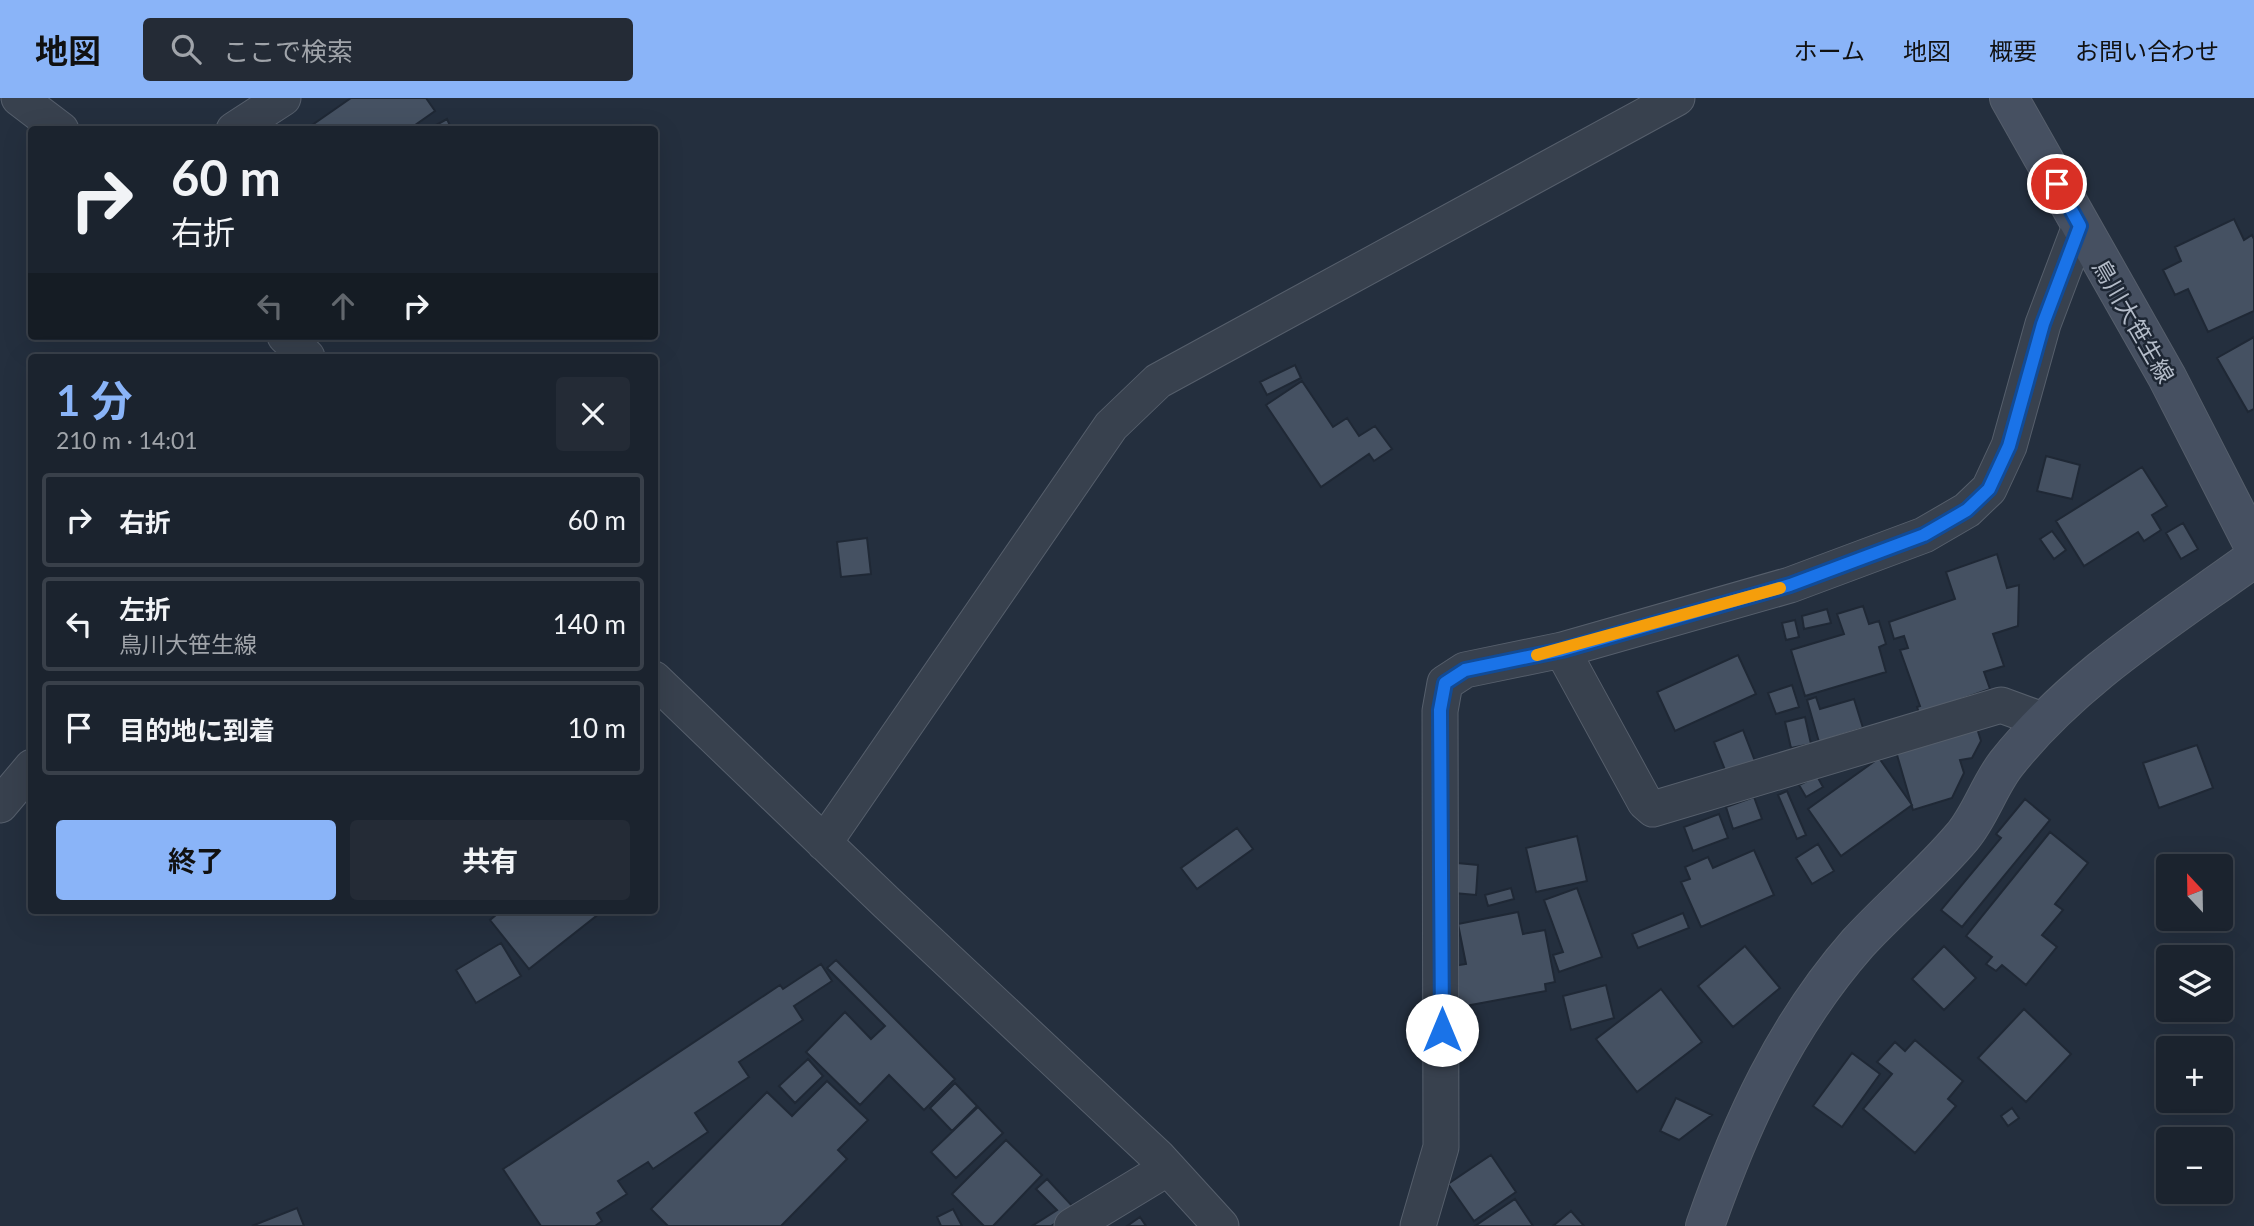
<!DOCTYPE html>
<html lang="ja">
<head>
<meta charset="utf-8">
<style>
  body { margin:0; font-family:Lato,"Noto Sans JP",sans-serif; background:#242b36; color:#f1f3f6; height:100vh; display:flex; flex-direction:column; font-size:26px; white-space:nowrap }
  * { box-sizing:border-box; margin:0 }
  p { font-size:23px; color:#a0a4aa }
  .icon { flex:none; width:38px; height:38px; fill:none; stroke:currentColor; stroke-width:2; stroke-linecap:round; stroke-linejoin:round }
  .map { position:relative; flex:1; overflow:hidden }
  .drawer { position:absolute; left:28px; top:256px; width:630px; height:560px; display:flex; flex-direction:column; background:#1b232e; border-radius:7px; box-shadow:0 7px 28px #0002,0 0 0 2px #39404a }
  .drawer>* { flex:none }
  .banner { position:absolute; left:28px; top:28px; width:630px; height:214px; border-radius:7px; box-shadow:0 7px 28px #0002,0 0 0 2px #39404a; background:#1b232e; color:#f1f3f6; overflow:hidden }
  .needle { width:46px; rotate:338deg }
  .tools { position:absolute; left:2156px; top:756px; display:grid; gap:14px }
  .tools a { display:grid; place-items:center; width:77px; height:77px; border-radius:7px; background:#1b232e; box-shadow:0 7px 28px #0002,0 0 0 2px #39404a; font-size:35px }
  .pin { position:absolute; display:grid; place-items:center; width:60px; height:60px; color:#fff; margin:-30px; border:4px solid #fff; border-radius:50%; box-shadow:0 2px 7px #0007 }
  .me { position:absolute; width:77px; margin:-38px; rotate:0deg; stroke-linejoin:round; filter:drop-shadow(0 0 5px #0008) }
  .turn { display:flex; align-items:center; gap:24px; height:147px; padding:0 28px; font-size:32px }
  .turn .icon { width:91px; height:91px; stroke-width:2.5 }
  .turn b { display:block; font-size:49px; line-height:60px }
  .lanes { display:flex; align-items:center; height:66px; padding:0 28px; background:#0003; justify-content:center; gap:35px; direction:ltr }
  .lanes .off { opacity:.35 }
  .round { display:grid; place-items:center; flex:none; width:74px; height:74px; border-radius:7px; background:#242b36 }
  .summary { display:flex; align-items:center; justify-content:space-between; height:119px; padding:0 28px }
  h1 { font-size:42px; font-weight:700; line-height:52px; color:#8ab4f8 }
  .button { display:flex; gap:14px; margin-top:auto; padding:14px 28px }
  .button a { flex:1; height:80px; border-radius:7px; background:#8ab4f8; color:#111; font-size:28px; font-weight:700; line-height:80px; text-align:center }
  .button a+a { background:#242b36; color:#f1f3f6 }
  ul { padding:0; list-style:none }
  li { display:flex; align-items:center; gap:21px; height:94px; margin:0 14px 10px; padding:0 14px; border:4px solid #39404a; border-radius:7px }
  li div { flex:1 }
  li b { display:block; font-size:26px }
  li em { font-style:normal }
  header { display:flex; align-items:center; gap:42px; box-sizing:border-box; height:98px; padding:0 35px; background:#8ab4f8; color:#111 }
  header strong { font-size:33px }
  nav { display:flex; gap:38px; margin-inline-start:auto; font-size:24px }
  .search { width:490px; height:63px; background:#242b36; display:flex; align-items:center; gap:18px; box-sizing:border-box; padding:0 24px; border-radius:7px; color:#a0a4aa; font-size:26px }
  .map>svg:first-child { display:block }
  .building { fill:#455162; stroke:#1f2835; stroke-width:2 }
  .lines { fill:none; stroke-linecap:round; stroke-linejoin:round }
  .street-casing { stroke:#565f6c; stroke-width:37 }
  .secondary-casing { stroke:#565f6c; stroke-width:40 }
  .street { stroke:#38414e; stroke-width:35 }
  .secondary { stroke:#465061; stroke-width:38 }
  .route-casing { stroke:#114b97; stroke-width:18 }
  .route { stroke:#1a73e8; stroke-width:12 }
  .slow { stroke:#f59e0b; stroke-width:12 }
  .labels { text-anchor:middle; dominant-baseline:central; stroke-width:5; stroke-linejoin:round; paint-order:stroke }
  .street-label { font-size:23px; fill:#b4bcc9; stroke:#1d2633 }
</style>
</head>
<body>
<header>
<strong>地図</strong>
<div class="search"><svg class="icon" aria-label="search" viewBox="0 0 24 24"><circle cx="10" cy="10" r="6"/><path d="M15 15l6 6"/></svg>ここで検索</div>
<nav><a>ホーム</a><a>地図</a><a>概要</a><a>お問い合わせ</a></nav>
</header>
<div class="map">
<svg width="2254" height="1128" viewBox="0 0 2254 1128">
  <rect width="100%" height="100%" fill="#242f3e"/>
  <path class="building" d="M351,0H426L435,13L408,32H305Z
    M447,21L452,32H427Z
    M2234,121L2244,142L2252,137L2254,141V213L2208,234L2188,191L2175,197L2163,172L2181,163L2175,149Z
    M2254,239V311L2248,314L2217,260Z
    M1295,267L1301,280L1267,297L1260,284Z
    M1302,283L1333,329L1347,320L1359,338L1375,328L1392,351L1374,363L1369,356L1321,389L1266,307Z
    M2046,358L2080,367L2072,401L2037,393Z
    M2142,369L2167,408L2152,417L2161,432L2144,443L2138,434L2084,468L2056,423Z
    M2183,425L2198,451L2181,461L2166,435Z
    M2052,433L2066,452L2054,461L2040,441Z
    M867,440L871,476L841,479L837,444Z
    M1997,456L2007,490L2019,487L2018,528L1993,536L2004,568L1984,574L1990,591L1939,609L1922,624L1917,609L1920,608L1900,552L1908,550L1904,538L1894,541L1889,524L1955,501L1946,474Z
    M1863,508L1869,526L1879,523L1886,546L1879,549L1886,574L1805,598L1791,552L1844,536L1837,516Z
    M1827,511L1831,525L1804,531L1802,518Z
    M1795,522L1799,539L1786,542L1782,525Z
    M1738,557L1756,596L1675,633L1657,594Z
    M1792,587L1799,609L1776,616L1768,595Z
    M1816,599L1820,611L1854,601L1863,630L1819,644L1807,602Z
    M1805,619L1811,646L1791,650L1785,624Z
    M1976,627L1981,643L1972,660L1960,662L1964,675L1952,700L1913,712L1895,650Z
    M1743,632L1758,671L1729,682L1714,644Z
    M2197,647L2213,690L2159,710L2143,665Z
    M1879,660L1912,707L1841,758L1808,711Z
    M1817,678L1823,689L1806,699L1799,687Z
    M1787,693L1806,737L1797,741L1778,697Z
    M1754,699L1762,721L1733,731L1726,709Z
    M2025,701L2050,722L1962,829L1941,812L2001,740L1996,736Z
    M1719,716L1728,740L1693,753L1684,729Z
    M1237,730L1253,751L1197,791L1181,770Z
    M2050,734L2088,765L2055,806L2063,812L2042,837L2057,849L2026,887L2002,867L1996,873L1986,866L1992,859L1966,838Z
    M1577,738L1587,783L1536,794L1526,750Z
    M1818,746L1834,773L1812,786L1796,760Z
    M1754,752L1774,797L1701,829L1681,784L1690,781L1685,769L1708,759L1713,770Z
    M1457,765L1478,767L1476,797L1454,795Z
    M1511,790L1514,801L1488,808L1485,797Z
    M1577,790L1602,859L1559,874L1553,857L1563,854L1544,802Z
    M502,812H598L600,815L529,871L490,822Z
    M1518,814L1523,836L1545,832L1555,884L1545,886L1546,893L1460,909L1453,868L1466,866L1458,826Z
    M1683,815L1689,830L1638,850L1632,836Z
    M501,845L521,878L476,905L456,872Z
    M1745,848L1780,890L1733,929L1698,888Z
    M1944,848L1976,880L1944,912L1912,881Z
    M836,862L955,981L924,1012L889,977L860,1007L806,954L845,914L871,941L885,928L827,870Z
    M821,866L832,883L794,908L803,922L739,964L749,979L695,1015L708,1034L653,1071L648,1064L618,1083L627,1096L597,1115L602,1123L595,1128H541L503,1071L780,887L783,891Z
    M1606,887L1614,920L1571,932L1563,898Z
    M1661,891L1702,944L1637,994L1596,941Z
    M2024,911L2071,956L2026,1004L1978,960Z
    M1915,942L1963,983L1948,1001L1956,1008L1915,1055L1863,1011L1892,976L1877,964L1895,944L1905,953Z
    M1852,955L1880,976L1842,1029L1813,1008Z
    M808,961L823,978L795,1005L779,988Z
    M827,983L868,1022L838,1052L847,1061L781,1128H668L651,1111L767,994L792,1018Z
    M955,985L977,1008L952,1033L930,1010Z
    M1676,1000L1712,1017L1679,1042L1660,1033Z
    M978,1009L1003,1035L956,1080L931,1054Z
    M2012,1010L2019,1020L2008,1028L2001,1018Z
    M1006,1042L1042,1077L993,1128H984L952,1096Z
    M1491,1057L1516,1094L1474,1123L1448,1086Z
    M1047,1081L1076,1112L1051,1128H1032L1057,1112L1036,1091Z
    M1515,1101L1533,1128H1475Z
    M297,1110L304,1128H252Z
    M953,1111L962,1128H941L937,1119Z
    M1571,1113L1584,1128H1553Z
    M1140,1119L1146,1128H1127Z"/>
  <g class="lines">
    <g class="street-casing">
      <path id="street" d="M19,0L61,32
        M234,32L283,0
        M285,238L307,259
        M1562,552L1645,704L1653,711L2001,607L2045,623
        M654,581L887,805L1158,1059L1221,1128
        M0,707L32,669
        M824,745L1111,328L1158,283L1677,0
        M1072,1128L1168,1070
        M1418,1128L1441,1049L1440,613L1445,585L1465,572L1562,552L1790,487L1924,437L1967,412L1989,391L2009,348L2043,226L2080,128"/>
    </g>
    <g class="secondary-casing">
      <path id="secondary" d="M2009,0L2167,279L2254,449
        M1705,1128C1741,1025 1785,928 1858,845C1891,809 1930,777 1962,739C1980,718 1989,688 2006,666C2073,581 2167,523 2254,460"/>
    </g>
    <use href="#street" class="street"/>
    <use href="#secondary" class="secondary"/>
  </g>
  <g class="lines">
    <g class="route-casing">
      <path id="route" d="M1442,932L1440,612L1445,585L1465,572L1562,552L1790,487L1924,437L1967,412L1989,391L2009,348L2043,226L2080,128L2057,86"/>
    </g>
    <use href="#route" class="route"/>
    <path class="slow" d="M1537,557L1780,490"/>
  </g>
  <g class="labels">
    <g class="street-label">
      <text transform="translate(2134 223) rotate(60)">鳥川大笹生線</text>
    </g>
  </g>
</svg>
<div class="tools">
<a><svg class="needle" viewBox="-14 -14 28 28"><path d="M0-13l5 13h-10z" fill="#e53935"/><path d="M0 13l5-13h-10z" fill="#a0a4aa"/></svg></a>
<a><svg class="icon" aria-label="layers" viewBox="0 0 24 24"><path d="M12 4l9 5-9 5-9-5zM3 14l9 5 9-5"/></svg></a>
<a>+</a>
<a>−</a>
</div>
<div class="pin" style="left:2057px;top:86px;background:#d93025"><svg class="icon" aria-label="arrive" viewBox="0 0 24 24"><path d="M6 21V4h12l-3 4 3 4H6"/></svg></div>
<svg class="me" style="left:1442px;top:932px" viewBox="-20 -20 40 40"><circle r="19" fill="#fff"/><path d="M0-13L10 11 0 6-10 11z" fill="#1a73e8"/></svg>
<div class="banner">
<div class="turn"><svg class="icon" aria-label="right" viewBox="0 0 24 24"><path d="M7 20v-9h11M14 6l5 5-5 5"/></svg><div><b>60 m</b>右折</div></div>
<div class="lanes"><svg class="icon off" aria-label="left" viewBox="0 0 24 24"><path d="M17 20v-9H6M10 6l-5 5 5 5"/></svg><svg class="icon off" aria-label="ahead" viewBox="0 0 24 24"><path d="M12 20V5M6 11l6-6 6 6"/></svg><svg class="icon" aria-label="right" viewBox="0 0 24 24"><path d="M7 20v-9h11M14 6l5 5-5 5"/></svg></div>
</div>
<section class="drawer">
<div class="summary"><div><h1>1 分</h1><p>210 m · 14:01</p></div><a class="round"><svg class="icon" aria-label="close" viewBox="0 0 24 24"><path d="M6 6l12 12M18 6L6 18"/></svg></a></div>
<ul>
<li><svg class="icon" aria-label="right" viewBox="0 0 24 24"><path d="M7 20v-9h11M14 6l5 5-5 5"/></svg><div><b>右折</b></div><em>60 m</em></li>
<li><svg class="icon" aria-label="left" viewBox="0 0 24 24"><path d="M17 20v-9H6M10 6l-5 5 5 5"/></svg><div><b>左折</b><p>鳥川大笹生線</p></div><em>140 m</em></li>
<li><svg class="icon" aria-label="arrive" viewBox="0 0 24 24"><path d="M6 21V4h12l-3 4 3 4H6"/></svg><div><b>目的地に到着</b></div><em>10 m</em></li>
</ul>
<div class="button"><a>終了</a><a>共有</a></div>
</section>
</div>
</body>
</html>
